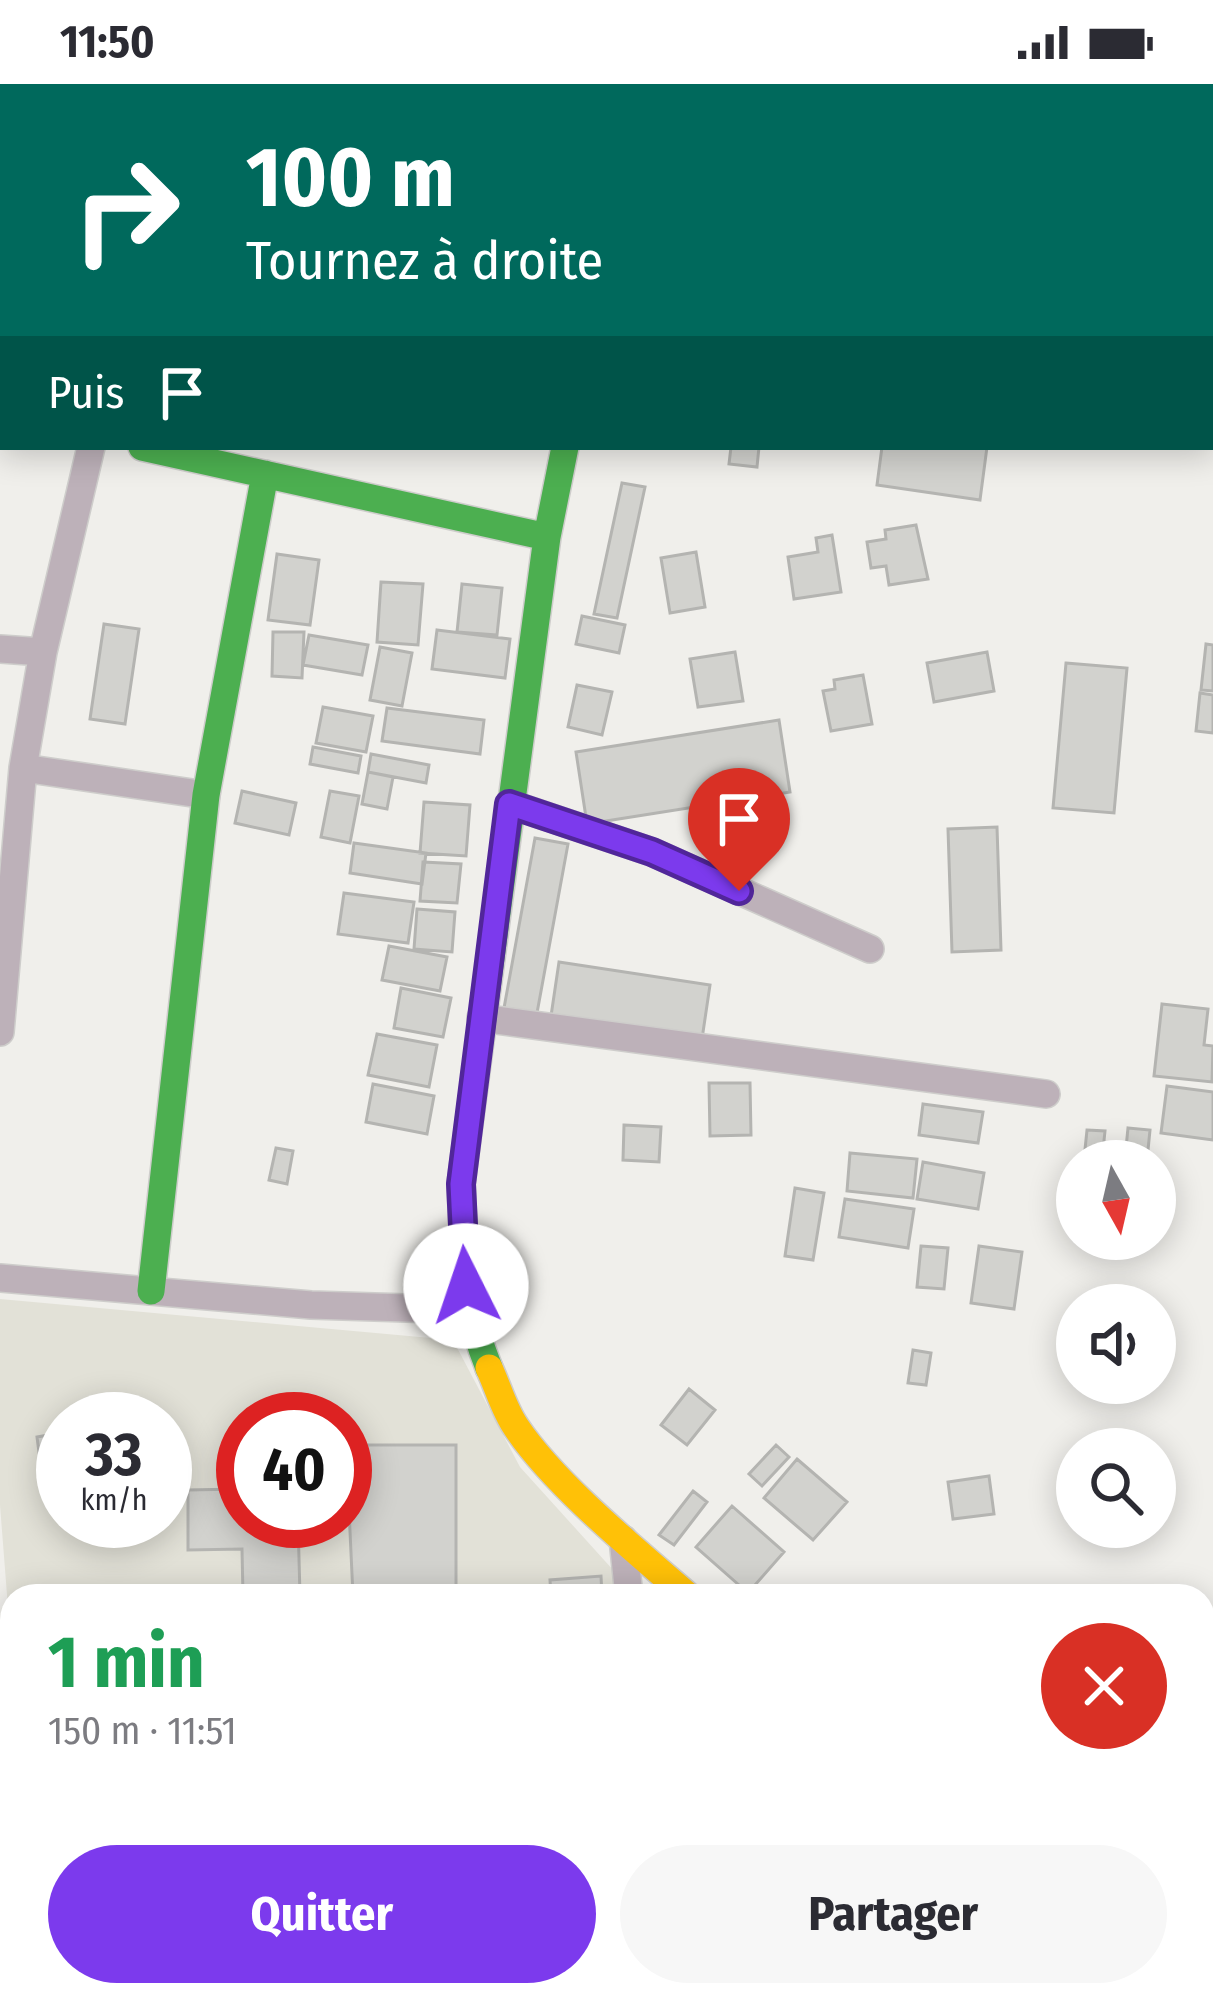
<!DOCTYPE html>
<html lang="fr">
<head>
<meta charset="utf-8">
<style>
  body { margin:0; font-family:"Fira Sans Condensed",sans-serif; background:#f7f7f7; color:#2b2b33; height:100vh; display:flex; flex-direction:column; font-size:45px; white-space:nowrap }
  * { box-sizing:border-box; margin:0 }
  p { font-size:39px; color:#7c7c81 }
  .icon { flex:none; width:66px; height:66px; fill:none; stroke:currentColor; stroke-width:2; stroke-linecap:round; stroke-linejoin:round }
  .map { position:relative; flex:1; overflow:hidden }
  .side { position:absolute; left:0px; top:1500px; width:1215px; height:423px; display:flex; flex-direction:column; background:#fff; border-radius:36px 36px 0 0; box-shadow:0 6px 30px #0003 }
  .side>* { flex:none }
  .top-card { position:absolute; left:0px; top:0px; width:1215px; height:366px; box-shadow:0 6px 30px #0003; background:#00695c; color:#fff; overflow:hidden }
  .needle { width:78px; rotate:172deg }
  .tools { position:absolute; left:1056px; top:1056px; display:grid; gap:24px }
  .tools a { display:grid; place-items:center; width:120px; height:120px; border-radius:50%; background:#fff; box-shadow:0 6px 30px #0003; font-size:60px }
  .speed { position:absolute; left:36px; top:1308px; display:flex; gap:24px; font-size:60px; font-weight:700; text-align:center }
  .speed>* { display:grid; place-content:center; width:156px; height:156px; border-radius:50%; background:#fff; box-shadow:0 6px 30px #0003; line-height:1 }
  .speed small { font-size:30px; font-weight:400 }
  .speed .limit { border:18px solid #d22; background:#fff; color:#111 }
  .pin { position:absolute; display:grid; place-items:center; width:102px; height:102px; color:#fff; margin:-123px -51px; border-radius:50% 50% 50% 0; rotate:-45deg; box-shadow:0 0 12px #0007 }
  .pin .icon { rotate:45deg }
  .me { position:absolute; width:132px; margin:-66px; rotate:356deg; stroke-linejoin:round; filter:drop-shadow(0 0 9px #0008) }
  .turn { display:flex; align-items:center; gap:42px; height:252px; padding:0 48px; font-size:54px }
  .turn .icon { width:156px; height:156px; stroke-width:2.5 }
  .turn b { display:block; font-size:84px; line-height:102px }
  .then { display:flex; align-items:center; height:114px; padding:0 48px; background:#0003; gap:24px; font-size:45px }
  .round { display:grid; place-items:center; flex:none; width:126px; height:126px; border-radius:63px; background:#f7f7f7 }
  .headline { display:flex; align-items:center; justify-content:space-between; height:204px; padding:0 48px }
  h1 { font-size:72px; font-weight:700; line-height:90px; color:#1e9e55 }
  .primary-button { display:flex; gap:24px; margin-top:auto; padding:24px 48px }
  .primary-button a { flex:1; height:138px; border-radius:72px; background:#7c3aed; color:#fff; font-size:48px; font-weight:700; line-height:138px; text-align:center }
  .primary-button a+a { background:#f7f7f7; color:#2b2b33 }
  .status { display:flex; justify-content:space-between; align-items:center; height:84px; padding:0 60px; background:#fff; direction:ltr }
  .status svg { height:33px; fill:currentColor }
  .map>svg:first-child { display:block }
  .built { fill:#e2e1d7; fill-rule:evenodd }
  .building { fill:#d2d2ce; stroke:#b4b4b1; stroke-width:3 }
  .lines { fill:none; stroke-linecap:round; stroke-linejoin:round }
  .street-casing { stroke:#cecdcb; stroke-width:30 }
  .fast-casing { stroke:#cecdcb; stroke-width:30 }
  .slow-casing { stroke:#cecdcb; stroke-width:30 }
  .street { stroke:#bdb1b9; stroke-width:27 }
  .fast { stroke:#4caf50; stroke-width:27 }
  .slow { stroke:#ffc107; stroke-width:27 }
  .route-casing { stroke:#51269a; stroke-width:30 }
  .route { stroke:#7c3aed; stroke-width:21 }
</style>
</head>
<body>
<div class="status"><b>11:50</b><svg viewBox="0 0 49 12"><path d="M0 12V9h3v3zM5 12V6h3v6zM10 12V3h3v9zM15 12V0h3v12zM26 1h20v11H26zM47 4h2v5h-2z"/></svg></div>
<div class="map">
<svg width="1213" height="1921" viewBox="0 0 1213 1921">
  <rect width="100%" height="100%" fill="#f0efeb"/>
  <path class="built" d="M0,1215L453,1256L520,1383L614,1487L616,1512H12V1575L0,1421ZM63,1335H165V1437H63ZM243,1335H345V1437H243Z"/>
  <path class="building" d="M731,363H759L757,383L729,380Z
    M882,363H987L980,416L877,401Z
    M622,399L645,403L617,534L594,530Z
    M916,441L928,495L889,501L886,482L871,484L867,458L886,455L885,446Z
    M832,451L841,508L794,515L788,473L818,468L816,454Z
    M696,468L705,523L670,529L661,474Z
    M277,470L319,476L310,541L268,536Z
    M381,498L423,500L418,561L377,558Z
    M462,500L502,504L497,551L457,548Z
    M582,532L625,541L619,569L576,560Z
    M104,540L139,545L125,640L90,635Z
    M437,546L510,555L505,594L432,585Z
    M273,548H304L302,594L272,592Z
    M309,551L368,561L362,591L303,581Z
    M1206,560L1213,561V607L1201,606Z
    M380,563L412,569L402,622L370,616Z
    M735,568L743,617L698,623L690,575Z
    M987,568L994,607L934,618L927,579Z
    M1066,579L1127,584L1114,729L1053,724Z
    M863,591L872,640L831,647L823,607L835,605L834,596Z
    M577,601L612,608L602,651L568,643Z
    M1200,609L1213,611V649L1196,647Z
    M323,623L373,632L366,668L316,659Z
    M387,624L484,636L480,670L382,657Z
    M779,636L790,708L587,740L576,668Z
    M313,663L361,672L358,689L310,680Z
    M371,670L429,681L426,699L368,688Z
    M368,688L393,693L387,725L362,720Z
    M242,707L296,719L289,751L235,739Z
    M330,707L359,712L350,759L321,753Z
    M424,718L470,721L466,772L420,769Z
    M997,743L1001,866L952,868L948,745Z
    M535,754L568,760L537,929L504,924Z
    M354,759L426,769L422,800L350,789Z
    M423,778L461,780L457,819L420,817Z
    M344,809L414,818L408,859L338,850Z
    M417,825L455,828L452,868L414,865Z
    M389,862L447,873L440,907L382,896Z
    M559,878L710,901L702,955L551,932Z
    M401,904L451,914L443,953L394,944Z
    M1162,920L1208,925L1204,961L1213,962L1212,998L1154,992Z
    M377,950L437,961L429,1003L368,991Z
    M709,999H750L751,1051L710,1052Z
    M373,1000L434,1012L427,1050L366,1038Z
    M1167,1002L1213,1008V1056L1161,1049Z
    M923,1020L983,1028L978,1059L919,1051Z
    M624,1041L661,1043L659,1078L623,1076Z
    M1128,1044L1150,1046L1147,1076L1125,1074Z
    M1087,1046L1105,1047L1102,1076L1084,1075Z
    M276,1064L293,1067L287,1100L269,1096Z
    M850,1069L917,1075L913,1114L847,1107Z
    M923,1078L984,1089L978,1125L917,1115Z
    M795,1104L824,1109L813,1176L785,1172Z
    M845,1115L914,1125L908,1164L839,1153Z
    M921,1162L948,1164L944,1205L917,1203Z
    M979,1162L1022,1168L1014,1225L971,1219Z
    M913,1266L931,1269L926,1301L908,1299Z
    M689,1305L715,1326L687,1361L661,1341Z
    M59,1349L63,1373L40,1376L37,1353Z
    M238,1360H243V1437H298L300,1512H243L242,1465L188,1466V1406L239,1405Z
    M346,1361H456V1512H353Z
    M776,1361L789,1373L762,1402L749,1390Z
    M797,1375L847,1418L813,1456L764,1414Z
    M989,1392L994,1430L953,1435L948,1398Z
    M693,1407L707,1418L674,1461L659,1451Z
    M732,1422L784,1468L748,1509L696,1463Z
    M601,1492L602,1512H551L550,1496Z"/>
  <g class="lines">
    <g class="street-casing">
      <path id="street" d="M184,3L185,0
        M1212,336H1213
        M0,565L43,568
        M23,684L206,711
        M510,720L652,768L870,865
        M481,934L1046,1010
        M0,948L23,684L43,568L91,363
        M0,1194L311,1221L470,1226
        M623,1455L629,1512
        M0,1742L12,1894
        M673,1911L674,1921
        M797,1911L855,1921"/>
    </g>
    <g class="fast-casing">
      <path id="fast" d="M637,3L638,0
        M0,322L3,323
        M142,363L547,453
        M151,1207L206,711L265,390
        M489,1284C464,1224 464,1164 461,1100L547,453L565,363
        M1159,1911L1174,1921"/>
    </g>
    <g class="slow-casing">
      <path id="slow" d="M489,1284C498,1303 504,1326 516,1343C554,1400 635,1466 688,1512"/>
    </g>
    <use href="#street" class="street"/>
    <use href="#fast" class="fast"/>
    <use href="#slow" class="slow"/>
  </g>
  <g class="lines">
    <g class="route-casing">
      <path id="route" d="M466,1202L461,1100L509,720L652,768L739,807"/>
    </g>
    <use href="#route" class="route"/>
  </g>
</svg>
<div class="tools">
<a><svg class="needle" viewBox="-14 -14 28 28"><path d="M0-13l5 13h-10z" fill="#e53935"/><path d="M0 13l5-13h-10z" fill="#7c7c81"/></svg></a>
<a><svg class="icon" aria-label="sound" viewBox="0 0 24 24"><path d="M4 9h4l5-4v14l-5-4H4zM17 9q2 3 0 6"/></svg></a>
<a><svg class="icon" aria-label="search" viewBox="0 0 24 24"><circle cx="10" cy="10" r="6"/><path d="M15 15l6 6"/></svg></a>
</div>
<div class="speed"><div>33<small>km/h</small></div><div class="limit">40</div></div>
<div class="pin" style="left:739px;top:807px;background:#d93025"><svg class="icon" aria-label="arrive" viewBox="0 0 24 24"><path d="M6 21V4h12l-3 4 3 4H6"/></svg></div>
<svg class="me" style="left:466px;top:1202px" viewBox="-20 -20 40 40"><circle r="19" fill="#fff"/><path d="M0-13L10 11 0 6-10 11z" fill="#7c3aed"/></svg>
<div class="top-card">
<div class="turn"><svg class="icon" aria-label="right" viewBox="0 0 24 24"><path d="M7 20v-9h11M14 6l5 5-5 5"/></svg><div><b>100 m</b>Tournez à droite</div></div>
<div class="then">Puis<svg class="icon" aria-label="arrive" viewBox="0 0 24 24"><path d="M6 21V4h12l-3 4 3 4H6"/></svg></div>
</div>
<section class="side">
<div class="headline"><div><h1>1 min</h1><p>150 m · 11:51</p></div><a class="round" style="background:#d93025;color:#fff"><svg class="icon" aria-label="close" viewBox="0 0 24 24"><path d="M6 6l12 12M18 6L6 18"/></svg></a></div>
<div class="primary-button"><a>Quitter</a><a>Partager</a></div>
</section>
</div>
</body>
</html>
